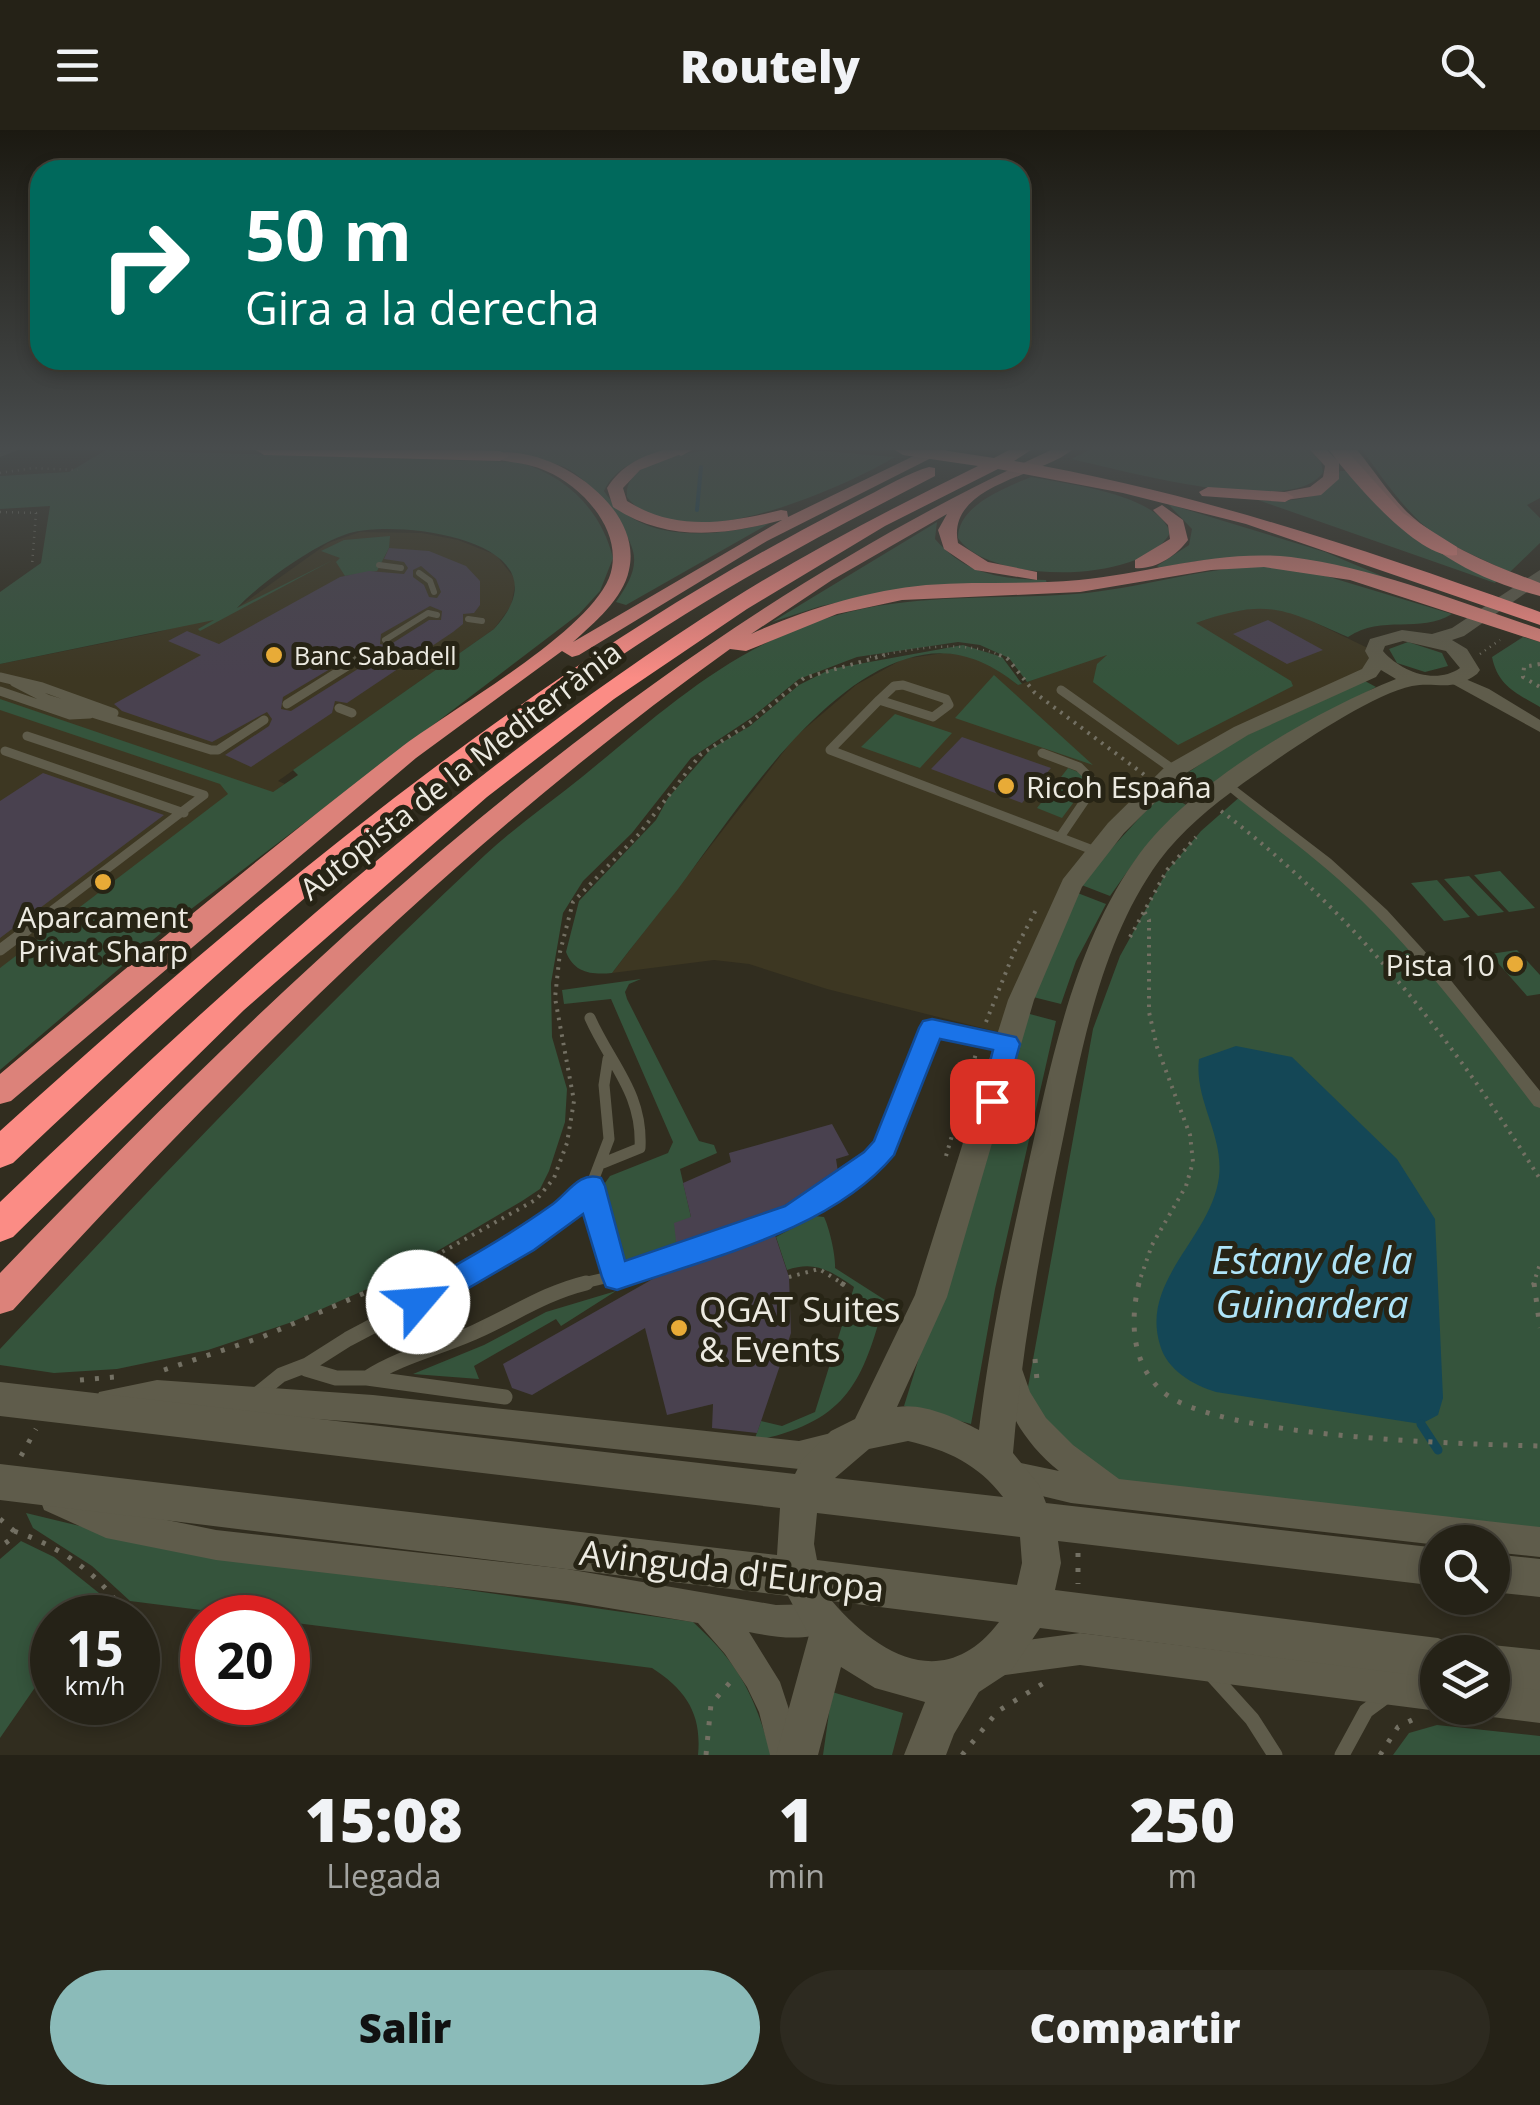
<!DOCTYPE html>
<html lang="es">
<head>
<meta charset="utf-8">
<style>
  body { margin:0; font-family:"Open Sans",sans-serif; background:#2d2a20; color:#f1f3f6; height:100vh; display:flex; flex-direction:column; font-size:38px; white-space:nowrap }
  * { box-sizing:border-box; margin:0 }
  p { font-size:32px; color:#a3a4a1 }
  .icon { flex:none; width:55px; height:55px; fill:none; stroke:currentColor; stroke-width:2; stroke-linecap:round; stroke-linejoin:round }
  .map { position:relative; height:1625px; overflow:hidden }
  .panel { display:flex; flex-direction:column; background:#252217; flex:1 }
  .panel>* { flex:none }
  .guide { position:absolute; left:30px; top:30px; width:1000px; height:210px; border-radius:30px; box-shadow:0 5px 15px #0003,0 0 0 2px #423f36; background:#00695c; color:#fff; overflow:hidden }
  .tools { position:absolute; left:1420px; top:1395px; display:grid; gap:20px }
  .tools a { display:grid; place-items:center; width:90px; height:90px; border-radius:50%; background:#252217; box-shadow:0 5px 15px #0003,0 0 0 2px #423f36; font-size:50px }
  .speed { position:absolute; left:30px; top:1465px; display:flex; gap:20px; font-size:50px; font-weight:700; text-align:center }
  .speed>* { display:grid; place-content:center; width:130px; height:130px; border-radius:50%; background:#252217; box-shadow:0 5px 15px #0003,0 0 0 2px #423f36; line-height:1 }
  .speed small { font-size:25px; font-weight:400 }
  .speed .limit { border:15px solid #d22; background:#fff; color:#111 }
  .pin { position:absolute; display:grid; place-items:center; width:85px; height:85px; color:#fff; margin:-42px; border-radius:20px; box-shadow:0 5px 15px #0006 }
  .me { position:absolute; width:110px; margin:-55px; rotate:63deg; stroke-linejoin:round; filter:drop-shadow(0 0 8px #0008) }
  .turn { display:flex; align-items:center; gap:35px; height:210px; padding:0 50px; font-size:45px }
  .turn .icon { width:130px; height:130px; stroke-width:2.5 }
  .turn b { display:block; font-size:70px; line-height:85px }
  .eta { display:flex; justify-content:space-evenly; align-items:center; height:170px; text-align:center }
  .eta b { font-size:60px; font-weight:800; line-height:70px }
  .cta { display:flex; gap:20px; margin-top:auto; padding:20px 50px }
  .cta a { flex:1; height:115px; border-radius:60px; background:#8bbbb9; color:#111; font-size:40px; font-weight:800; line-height:115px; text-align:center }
  .cta a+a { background:#2d2a20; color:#f1f3f6 }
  header { display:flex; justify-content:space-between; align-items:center; height:130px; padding:0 50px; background:#252217; font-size:45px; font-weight:800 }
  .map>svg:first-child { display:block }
  .built { fill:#3d3722 }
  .green { fill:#35543c }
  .water { fill:#144756 }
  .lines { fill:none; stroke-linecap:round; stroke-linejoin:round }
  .stream-far1 { stroke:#144756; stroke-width:4 }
  .stream { stroke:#144756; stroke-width:9 }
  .building { fill:#49414f; fill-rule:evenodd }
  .path-far2 { stroke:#737063; stroke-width:2.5; stroke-dasharray:1 5; stroke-linecap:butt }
  .path-far1 { stroke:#737063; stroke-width:4; stroke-dasharray:2.5 6; stroke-linecap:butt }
  .path { stroke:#737063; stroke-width:5; stroke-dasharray:4 11; stroke-linecap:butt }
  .service-far3 { stroke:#5f5c4b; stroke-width:6 }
  .service-far2 { stroke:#5f5c4b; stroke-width:9 }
  .service-far1 { stroke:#5f5c4b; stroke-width:11 }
  .service { stroke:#5f5c4b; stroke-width:15 }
  .pedestrian { fill:#5f5c4b; fill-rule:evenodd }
  .minor { fill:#5f5c4b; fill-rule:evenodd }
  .tertiary { fill:#5f5c4b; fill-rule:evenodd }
  .trunk { fill:#dc827a; fill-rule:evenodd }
  .motorway { fill:#fb8c85; fill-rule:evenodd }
  .route { fill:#1a73e8; stroke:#114b97; stroke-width:2.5 }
  .poi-dot { fill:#e8ab37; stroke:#272415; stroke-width:4 }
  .labels { text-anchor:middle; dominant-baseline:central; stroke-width:10; stroke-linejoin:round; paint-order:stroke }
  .far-poi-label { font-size:25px; fill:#eceae1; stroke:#272415; text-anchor:start }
  .street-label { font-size:30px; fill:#eceae1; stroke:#272415 }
  .poi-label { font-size:30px; fill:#eceae1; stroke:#272415; text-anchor:start }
  .near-poi-label { font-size:35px; fill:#eceae1; stroke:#272415; text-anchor:start }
  .near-street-label { font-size:35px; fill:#eceae1; stroke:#272415 }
  .near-water-label { font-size:38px; font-style:italic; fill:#afe5f9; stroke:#272415 }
</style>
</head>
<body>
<header><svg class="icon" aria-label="menu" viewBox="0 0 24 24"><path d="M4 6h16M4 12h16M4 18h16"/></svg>Routely<svg class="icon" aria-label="search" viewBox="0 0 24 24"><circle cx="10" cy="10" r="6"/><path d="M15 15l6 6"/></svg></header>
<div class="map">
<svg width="1540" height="1625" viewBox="0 0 1540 1625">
  <rect width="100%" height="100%" fill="#312d1f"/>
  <path class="built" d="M360,402L422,403L458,410L496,425L516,450L511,476L494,499L278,651L285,654L0,852V534L154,503L233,481L328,413Z
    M1263,477L1291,481L1374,521L1369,543L1175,640L1071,755L1010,905L827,859L749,834L714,830L612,843L795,607L856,555L903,529L944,523L968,525L989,533L1018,555L1227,482Z"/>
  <path class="green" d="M106,320L518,332C565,345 601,379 613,428L600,461L579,484L174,792L0,940V838L228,664L220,654L0,580V569L273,662L298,645L293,640L494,499C572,414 410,390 354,402C322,409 260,453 237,478L333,430L200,501L198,499L214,490L0,534V462L41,433L50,376L0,379V346L69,342Z
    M463,320H669C644,326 615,336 604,361C639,415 715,407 770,393L626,475L616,472C626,457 638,440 633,421C626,394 589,348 564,337C531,324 497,322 463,320Z
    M710,320H811L895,327C841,359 677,433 627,367C624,330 684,324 710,320Z
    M1089,320H1309L1321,332L1323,342C1294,389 1118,339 1071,329Z
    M1362,320H1540V368L1527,375L1540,388V413L1510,442C1482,429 1444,414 1421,393C1398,371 1381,346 1362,320Z
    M1340,341H1348L1392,390L1498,449L1495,453L1258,370C1288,372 1327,372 1340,341Z
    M1031,347C1067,354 1159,364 1170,403C1143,454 990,455 958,408C958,375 1005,358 1031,347Z
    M1168,374L1325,422L1396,452C1305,433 1254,417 1160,438L1157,436L1189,415L1192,399Z
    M937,392L935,409C966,445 1001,449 1046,450L1047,454L906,458L821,476L772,492Z
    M390,406L389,418L377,441L345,446L336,432L340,428L321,421L344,410Z
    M1259,436L1316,443L1452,484C1420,504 1382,484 1348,507C1282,478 1267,468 1196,493L1291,551L1293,556L1178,615L1093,552L1097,534L1107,525L1027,552L1009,528L980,515L958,512L857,527L799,549L751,588L691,628L632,703L583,751L563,783L551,853L552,907L567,959L565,992L549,1041L540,1059L522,1071L390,1149L292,1192L208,1220L117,1239L54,1243L0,1235V1219C158,1050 316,883 485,725C515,697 550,673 582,647C648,593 712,534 792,501C888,460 975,471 1075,464C1137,459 1197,439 1259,436Z
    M1523,507L1540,512V577C1516,563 1498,556 1492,527Z
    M1408,512L1442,523L1448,536L1425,542L1397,533L1389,519Z
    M963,515L1002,527L1022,554L1018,555C984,528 949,515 906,529C815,557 733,685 678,759C656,787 634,814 612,843C592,845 574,843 566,822L579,771L656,690L668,668L711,619L750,596L799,555L831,539Z
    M994,545L1093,635L955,588Z
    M1365,551L1376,557L1276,610L1197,665L1171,654L1236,610Z
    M895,584L952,603L920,638L861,617Z
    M1068,638L1083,644L1088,653L1062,688L1037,678Z
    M1163,662L1188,676L1137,728L1110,766L1079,754Z
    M1242,665L1381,782L1540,972V1414L1114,1362L1039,1301L1028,1257L1093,899L1120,826L1167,741L1201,701Z
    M1500,741L1535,778L1509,782L1474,745Z
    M1469,746L1504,782L1478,786L1444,749Z
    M1437,750L1470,787L1444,791L1411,753Z
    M1075,762L1106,774L1076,831L1061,874L1029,866Z
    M1517,820L1540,845V864L1527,866L1490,824Z
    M641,849L629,854L625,862L627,869L699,1011L714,1015L717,1023L680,1039L691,1087L730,1096L712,1108L623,1135L605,1053L610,1046L668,1023L673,1012L611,869L564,874L562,860Z
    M1026,883L1056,891L995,1159L971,1294L904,1276Z
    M815,1086L824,1087C829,1097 836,1126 835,1138L885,1170C862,1255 846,1292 754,1311L761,1291L782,1296L815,1282L854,1157C831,1141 815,1130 787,1140L776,1107Z
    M616,1161L561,1196L556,1189L474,1236L479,1249L413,1244L484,1215L546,1182Z
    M26,1383L171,1418L693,1492C739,1534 755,1565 771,1625H698C702,1584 686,1560 652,1538L288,1492V1488L256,1487L130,1471L92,1436L33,1398Z
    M21,1411L54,1427L119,1479L110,1487L52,1488V1533L0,1608V1429Z
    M832,1562L903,1583L892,1625H823Z
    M1437,1595L1540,1606V1625H1393L1409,1603Z"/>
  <path class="water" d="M1236,916L1292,927L1397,1029L1435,1089L1443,1268L1438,1285L1421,1294L1216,1262C1193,1255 1167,1240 1160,1215C1140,1150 1211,1108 1219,1047C1224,1005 1194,970 1199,929Z"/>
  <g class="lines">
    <path class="stream-far1" d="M697,380L701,337"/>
    <path class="stream" d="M1421,1294L1438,1320"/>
  </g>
  <path class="building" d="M389,418L429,421L466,436L480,451V475L474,483L463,484V494L453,502L347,573L335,571L332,583L251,637L225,625L269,596L272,589L267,582L212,612L122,581L114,574L201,525L168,511L187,501L219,514L340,447L369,441L404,444L408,438L404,432L384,429ZM421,436L436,449L441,462L437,468L429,467L424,455L413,447V440ZM430,476L442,481L441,490H429L388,516L380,514L381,504ZM367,517L373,524L369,532L291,581L281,579L283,567Z
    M1268,490L1323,520L1287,534L1233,504Z
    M962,607L1051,638L1022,673L931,639Z
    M43,643L164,685L0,808V671Z
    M832,994L849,1025L836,1029L838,1042L785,1075L784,1080L677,1120L674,1093L691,1087L683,1053L731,1032L729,1023Z
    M775,1105L789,1147L791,1203L757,1303L712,1298L713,1274L667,1285L645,1198L532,1265L512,1258L503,1234L658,1146Z"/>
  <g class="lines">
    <path class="path-far2" d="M0,343L33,338L78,340
      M0,382L36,383L32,435
      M1480,524L1500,510
      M870,527C916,519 960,508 1005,527"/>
    <path class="path-far1" d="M999,525L1007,528L1035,563L1146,646
      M1540,534L1524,537L1523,547L1540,557
      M1221,681C1353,781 1452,909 1540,1049
      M1130,807L1167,740L1196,707
      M986,892L1014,822L1037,778
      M946,1026L977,920
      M789,1147L819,1139L845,1155
      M383,1155L537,1069L554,1048L567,1013L574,971L555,868L560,822L573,772L639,704L700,625L747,595L804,548L885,525
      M1138,1155L1152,1115L1186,1056L1193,1032L1190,1005L1157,917L1149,882V790L1144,781
      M1533,1155L1540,1134"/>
    <path class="path" d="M841,1153L849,1158
      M1139,1153C1130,1190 1131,1233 1162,1261C1214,1308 1463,1314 1540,1316
      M1534,1153L1540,1198
      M1035,1229L1037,1250
      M164,1240L262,1207L388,1153
      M80,1250L115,1247
      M21,1326L36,1299
      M0,1389L14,1401L11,1409L0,1417
      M14,1401C62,1417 101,1445 128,1488
      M1078,1423V1454
      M1450,1587L1476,1590
      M706,1625L711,1574L733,1549
      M962,1625L998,1581L1047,1551
      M1380,1625L1398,1597L1416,1588"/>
    <path class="service-far3" d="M379,435L401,438
      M419,443L430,451L434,462
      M468,489L482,491
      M385,510L428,483L437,485
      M361,527L366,524"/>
    <path class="service-far2" d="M0,547L42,557L114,583
      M14,552L47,569L211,620H218L264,590
      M903,555L946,569L949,575L933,587L879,570L894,556Z
      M1061,560L1174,640
      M0,561L70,585L90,584
      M879,570L830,620L1098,722
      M287,574L365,525
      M339,578L352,583
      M27,606L204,665L29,798
      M5,621L184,683
      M1042,623L1079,637L1096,654L1060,707"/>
    <path class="service-far1" d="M0,820L32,796
      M590,888C611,935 643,963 640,1018L603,1033
      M608,929L604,955L609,1009L591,1056L603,1114L617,1147
      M449,1155L529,1110L591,1056
      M576,1155C674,1131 815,1102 882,1019C898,999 921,926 932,898L1007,913"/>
    <path class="service" d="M306,1239L336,1248H367L505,1267
      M367,1248C401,1226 440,1218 477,1201C515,1184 545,1163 586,1153
      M255,1266L281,1245L307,1235L348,1209L454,1153
      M1213,1546L1252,1589L1275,1625
      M1342,1625L1366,1581L1385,1567"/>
    <path class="pedestrian" d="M1229,651L1331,729L1387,780L1449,848L1540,961V978L1534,976C1480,906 1426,833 1361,770C1319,729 1270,695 1225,658L1223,655L1225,652Z"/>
    <path class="minor" d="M1456,545L1489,559L1540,590V602L1451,553V547Z
      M1012,1235L1022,1239L1030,1262L1046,1288L1073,1315L1119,1349L1540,1397V1427L1492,1422V1412H1438V1415L1071,1373L1001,1356L996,1346L1001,1336L1011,1331L1059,1341C1028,1316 1009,1286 998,1248L1002,1239Z
      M157,1250L373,1265L799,1311L835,1302L845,1306L849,1316L845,1326L799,1339L373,1293L157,1278L109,1286L99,1282L95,1272L99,1262Z
      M55,1354L108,1378L216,1400L567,1439L776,1475L818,1474L829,1479L834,1490L829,1501C804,1512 774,1507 749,1502L780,1552L804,1625H770L759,1582L747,1557L725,1524L698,1493L567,1471L216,1430L106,1408L44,1380L40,1369L44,1358Z
      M1080,1503L1438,1547V1578H1445L1438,1581L1080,1535L998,1546L986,1542L982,1530L986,1518L998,1514Z
      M1492,1553L1540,1559V1593L1492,1587L1480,1582L1478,1578H1492Z"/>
    <path class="tertiary" d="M0,320H18L0,327Z
      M1540,440V453L1464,506L1452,510L1467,519L1480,540L1477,544C1451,563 1437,551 1412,556C1368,565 1280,627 1242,654C1212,676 1181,701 1159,731C1102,809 1082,917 1063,1009C1041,1113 1022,1217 1013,1323L1039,1355L1046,1373L1438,1418V1456L1058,1411L1061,1433L1055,1460L1438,1508L1452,1514L1456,1522H1438V1548L1040,1498L1011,1541L979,1562L954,1604L946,1625H904L925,1572L875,1558L841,1537L818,1625H776L809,1505L788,1466L0,1370V1334L777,1425L780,1378L0,1286V1252L795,1344L802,1330L831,1301L855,1289L915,1165L1008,870L1063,749L1108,693L1167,635L1234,597L1362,539L1369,528L1365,521L1370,509L1402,500L1432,504L1452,498ZM1403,511L1446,521L1460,538C1436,555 1401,542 1383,521L1385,516ZM1381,540L1396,549C1312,583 1195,650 1140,723C1073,814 1050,937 1026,1045C1007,1129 989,1214 979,1300C955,1288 925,1273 897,1277L947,1167L1034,870L1082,757L1124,703L1183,645L1248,605L1376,547ZM908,1311C947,1320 978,1334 1003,1367L835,1348L869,1319ZM817,1383L1020,1407L1022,1433L1017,1455L817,1430L814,1414ZM832,1471L999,1492C945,1563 879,1526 832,1471Z
      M1492,1424L1540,1429V1467L1492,1462Z
      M1492,1515L1540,1520V1560L1492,1555V1522H1477Z"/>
    <path class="trunk" d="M664,320L689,321L640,340L623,358L627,371C676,402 727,393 781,380L787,381L788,387L926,320H947L767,411L579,525L572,527L562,521L416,628L11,971L0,974V944C131,833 263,724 399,619C451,579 585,505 609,448C626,404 584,357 546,341C529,333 512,333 494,329V323C551,314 644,376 629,440C623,469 594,493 573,512L782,390C723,406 666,412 613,377L607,358C621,336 639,327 664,320Z
      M1051,320H1072C1039,347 946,355 958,413L988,432L1037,442V450L975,440L944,419L938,400L947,384L832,450L751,504C806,479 866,461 926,455C977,451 1028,455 1079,450C1150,443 1219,419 1291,427C1376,438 1459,472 1540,499V512L1350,450L1264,437L1211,440L1080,462L902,470L837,484L746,521L730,519C465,708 233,940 13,1180L0,1184V1143C308,823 643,507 1051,320Z
      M1310,320H1327L1339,332V349L1321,365L1279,371V363L1310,357L1323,347L1325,336Z
      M1340,320H1357C1374,340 1388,363 1407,382C1445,417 1493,435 1540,453V466C1443,440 1399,397 1340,320Z
      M1162,375L1183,390L1188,410C1176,426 1155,440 1135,438V430L1170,409L1168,395L1153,380Z"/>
    <path class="motorway" d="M256,320H472L500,321L509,326L500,331L264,325Z
      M692,320L681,326L672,321L673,320Z
      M895,320H942L994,328L1009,320H1031L1014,331C1196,362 1367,420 1540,482V495L1246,394L1123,363L998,339L885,396L747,479L614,569L487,667L244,880L13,1107L0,1112V1072C228,854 463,639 731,470C811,420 894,377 978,336L903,325Z
      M1329,320H1346L1403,383L1457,417V425C1420,432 1350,348 1329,320Z
      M929,337L935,338V346C850,390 766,434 684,485C438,639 223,835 13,1033L0,1038V1001C229,794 466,594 734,438C778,413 822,389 867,366C887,356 908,343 929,337Z
      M1208,357L1285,362L1294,367L1285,372L1202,366L1199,362Z"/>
  </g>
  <linearGradient id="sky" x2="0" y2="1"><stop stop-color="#1b1911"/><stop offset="0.58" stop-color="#484c4d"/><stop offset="1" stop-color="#484c4d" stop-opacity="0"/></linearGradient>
  <rect width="1540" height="548" fill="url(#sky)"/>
  <path class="route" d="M932,889L1016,907L1020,914L1002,979L992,982L983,979L980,971L993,920L940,909L894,1025C831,1101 707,1128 617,1160L606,1157L602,1147L583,1084L534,1120L429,1181L418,1185L408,1181L404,1172L408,1162C456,1135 505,1108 550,1076C567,1065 579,1040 601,1048L605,1056L625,1131L785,1076L864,1022L874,1011L919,898L923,891Z"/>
  <g class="poi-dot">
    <circle cx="274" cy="525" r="10"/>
    <circle cx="1006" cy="656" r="10"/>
    <circle cx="103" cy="752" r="10"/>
    <circle cx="1515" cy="834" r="10"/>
    <circle cx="679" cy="1198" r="10"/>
  </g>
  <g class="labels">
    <g class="far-poi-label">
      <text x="294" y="525">Banc Sabadell</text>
    </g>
    <g class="street-label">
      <text transform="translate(460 640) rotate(-38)">Autopista de la Mediterrània</text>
    </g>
    <g class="poi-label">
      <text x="1026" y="656">Ricoh España</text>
      <text x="103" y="786" text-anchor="middle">Aparcament<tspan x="103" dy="34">Privat Sharp</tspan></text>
      <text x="1495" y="834" text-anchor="end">Pista 10</text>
    </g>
    <g class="near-poi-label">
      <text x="699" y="1178">QGAT Suites<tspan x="699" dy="40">&amp; Events</tspan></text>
    </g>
    <g class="near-street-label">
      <text transform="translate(732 1440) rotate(7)">Avinguda d'Europa</text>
    </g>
    <g class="near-water-label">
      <text x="1312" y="1129">Estany de la<tspan x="1312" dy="44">Guinardera</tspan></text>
    </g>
  </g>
</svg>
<div class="tools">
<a><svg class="icon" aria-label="search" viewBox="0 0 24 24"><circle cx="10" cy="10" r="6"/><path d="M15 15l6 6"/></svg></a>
<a><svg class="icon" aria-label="layers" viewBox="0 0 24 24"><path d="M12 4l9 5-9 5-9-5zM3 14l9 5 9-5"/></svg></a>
</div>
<div class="speed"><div>15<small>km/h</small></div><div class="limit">20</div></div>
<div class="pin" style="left:992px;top:971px;background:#d93025"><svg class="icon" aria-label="arrive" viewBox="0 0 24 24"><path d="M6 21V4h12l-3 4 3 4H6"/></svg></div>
<svg class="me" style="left:418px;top:1172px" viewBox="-20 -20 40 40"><circle r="19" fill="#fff"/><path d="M0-13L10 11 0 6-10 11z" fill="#1a73e8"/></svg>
<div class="guide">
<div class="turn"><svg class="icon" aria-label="right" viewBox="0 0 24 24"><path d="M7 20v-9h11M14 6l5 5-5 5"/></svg><div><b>50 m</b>Gira a la derecha</div></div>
</div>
</div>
<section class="panel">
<div class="eta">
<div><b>15:08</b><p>Llegada</p></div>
<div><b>1</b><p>min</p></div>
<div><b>250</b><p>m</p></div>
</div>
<div class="cta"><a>Salir</a><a>Compartir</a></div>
</section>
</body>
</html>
